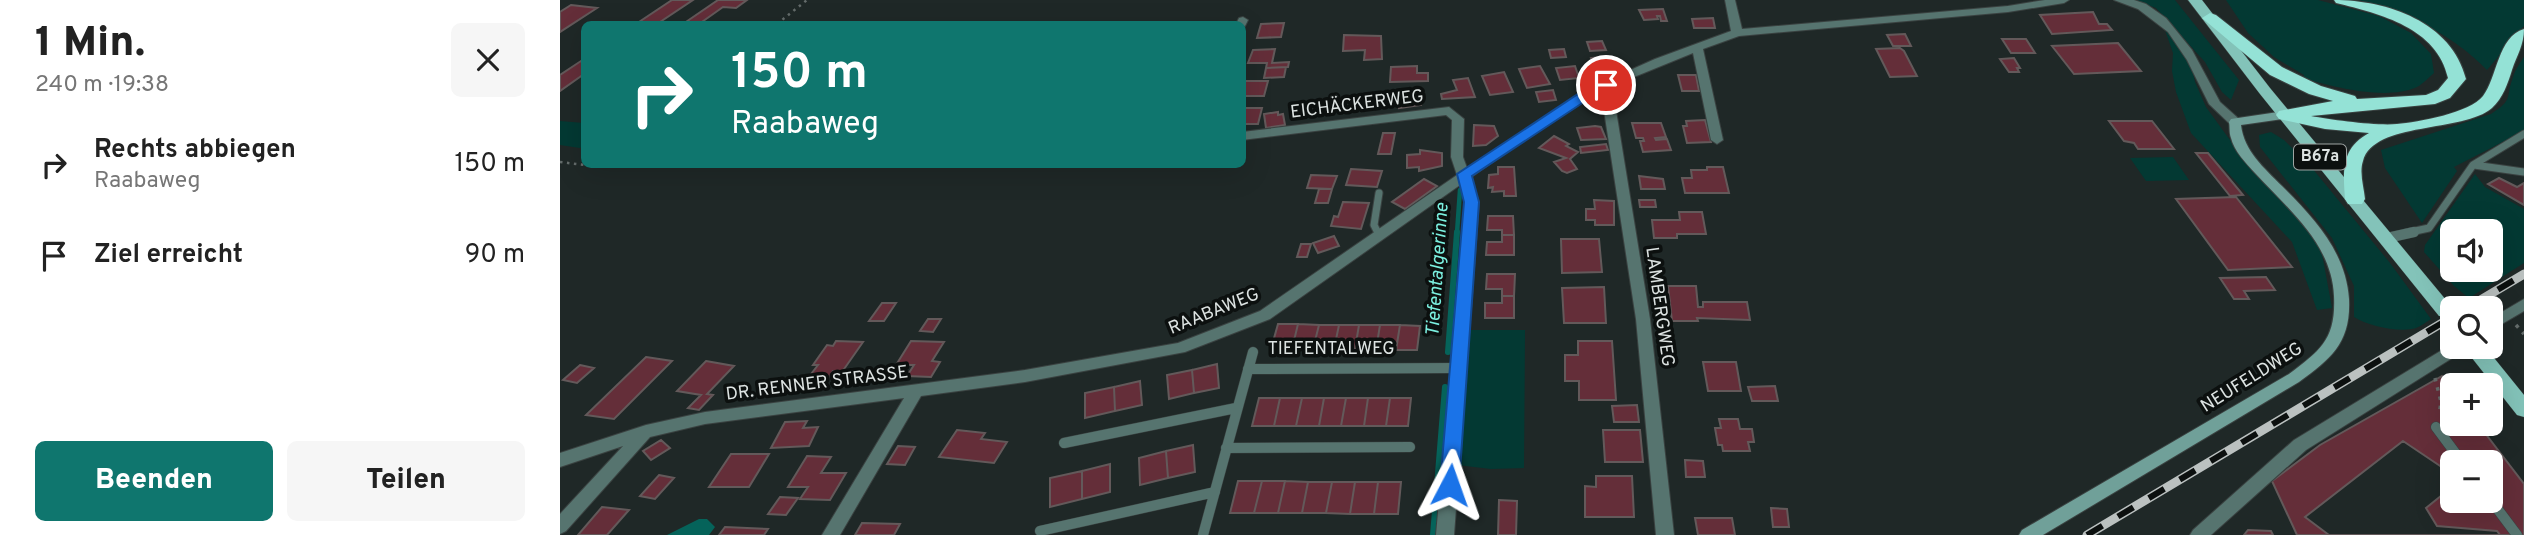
<!DOCTYPE html>
<html lang="de">
<head>
<meta charset="utf-8">
<style>
  body { margin:0; font-family:Overpass,sans-serif; background:#f6f6f6; color:#222; height:100vh; display:flex; flex-direction:column; font-size:26px; white-space:nowrap }
  * { box-sizing:border-box; margin:0 }
  p { font-size:23px; color:#767676 }
  .icon { flex:none; width:38px; height:38px; fill:none; stroke:currentColor; stroke-width:2; stroke-linecap:round; stroke-linejoin:round }
  .map { position:relative; flex:1; overflow:hidden }
  .details { display:flex; flex-direction:column; background:#fff; width:560px }
  .details>* { flex:none }
  .top-card { position:absolute; left:21px; top:21px; width:665px; height:147px; border-radius:10px; box-shadow:0 7px 28px #0002; background:#0f766e; color:#fff; overflow:hidden }
  .controls { position:absolute; left:1880px; top:219px; display:grid; gap:14px }
  .controls a { display:grid; place-items:center; width:63px; height:63px; border-radius:10px; background:#fff; box-shadow:0 7px 28px #0002; font-size:35px }
  .pin { position:absolute; display:grid; place-items:center; width:60px; height:60px; color:#fff; margin:-30px; border:4px solid #fff; border-radius:50%; box-shadow:0 2px 7px #0007 }
  .me { position:absolute; width:77px; margin:-38px; rotate:4deg; stroke-linejoin:round; filter:drop-shadow(0 0 5px #0008) }
  .turn { display:flex; align-items:center; gap:24px; height:147px; padding:0 35px; font-size:32px }
  .turn .icon { width:91px; height:91px; stroke-width:2.5 }
  .turn b { display:block; font-size:49px; line-height:60px }
  .round { display:grid; place-items:center; flex:none; width:74px; height:74px; border-radius:10px; background:#f6f6f6 }
  .overview { display:flex; align-items:center; justify-content:space-between; height:119px; padding:0 35px }
  h1 { font-size:42px; font-weight:800; line-height:52px }
  .action { display:flex; gap:14px; margin-top:auto; padding:14px 35px }
  .action a { flex:1; height:80px; border-radius:10px; background:#0f766e; color:#fff; font-size:28px; font-weight:800; line-height:80px; text-align:center }
  .action a+a { background:#f6f6f6; color:#222 }
  ul { padding:0; list-style:none }
  li { display:flex; align-items:center; gap:21px; height:91px; padding:0 35px }
  li div { flex:1 }
  li b { display:block; font-size:26px }
  li em { font-style:normal }
  main { display:flex; flex:1; min-height:0 }
  .map>svg:first-child { display:block }
  .green { fill:#033933; fill-rule:evenodd }
  .water { fill:#05635a }
  .lines { fill:none; stroke-linecap:round; stroke-linejoin:round }
  .stream-far1 { stroke:#05635a; stroke-width:4.5 }
  .stream { stroke:#05635a; stroke-width:6 }
  .building { fill:#642e39; stroke:#63595a; stroke-width:2; fill-rule:evenodd }
  .lane-far1-casing { stroke:#3a4241; stroke-width:9 }
  .lane-casing { stroke:#3a4241; stroke-width:11 }
  .street-casing { stroke:#3a4241; stroke-width:2 }
  .secondary-casing { stroke:#3a4241; stroke-width:2 }
  .primary-casing { stroke:#3a4241; stroke-width:1 }
  .highway-casing { stroke:#3a4241; stroke-width:2 }
  .path-far1 { stroke:#646c6b; stroke-width:2.5; stroke-dasharray:2.5 4.5; stroke-linecap:butt }
  .path { stroke:#646c6b; stroke-width:3.5; stroke-dasharray:3.5 6; stroke-linecap:butt }
  .lane-far1 { stroke:#56746f; stroke-width:7 }
  .lane { stroke:#56746f; stroke-width:10 }
  .street { fill:#56746f; fill-rule:evenodd }
  .secondary { fill:#70a099; fill-rule:evenodd }
  .primary { fill:#83c3b9; fill-rule:evenodd }
  .highway { fill:#94e2d6; fill-rule:evenodd }
  .rail-casing { stroke:#bbc1c0; stroke-width:9 }
  .rail { stroke:#0c100f; stroke-width:6; stroke-dasharray:18; stroke-linecap:butt }
  .route { fill:#1a73e8; stroke:#114b97; stroke-width:2 }
  .labels { text-anchor:middle; dominant-baseline:central; stroke-width:7; stroke-linejoin:round; paint-order:stroke }
  .shield { fill:#0c100f; stroke:#9ea4a3; stroke-width:2 }
  .shield-label { font-size:16px; font-weight:bold; fill:#dde3e2 }
  .street-label { font-size:18px; fill:#dde3e2; stroke:#0c100f }
  .water-label { font-size:19px; font-style:italic; fill:#7befdf; stroke:#0c100f }
</style>
</head>
<body>
<main>
<section class="details">
<div class="overview"><div><h1>1 Min.</h1><p>240 m · 19:38</p></div><a class="round"><svg class="icon" aria-label="close" viewBox="0 0 24 24"><path d="M6 6l12 12M18 6L6 18"/></svg></a></div>
<ul>
<li><svg class="icon" aria-label="right" viewBox="0 0 24 24"><path d="M7 20v-9h11M14 6l5 5-5 5"/></svg><div><b>Rechts abbiegen</b><p>Raabaweg</p></div><em>150 m</em></li>
<li><svg class="icon" aria-label="arrive" viewBox="0 0 24 24"><path d="M6 21V4h12l-3 4 3 4H6"/></svg><div><b>Ziel erreicht</b></div><em>90 m</em></li>
</ul>
<div class="action"><a>Beenden</a><a>Teilen</a></div>
</section>
<div class="map">
<svg width="1964" height="535" viewBox="0 0 1964 535">
  <rect width="100%" height="100%" fill="#1f2827"/>
  <path class="green" d="M1575,0H1615L1679,80L1671,100L1662,92L1645,62L1596,8Z
    M1666,0H1758L1819,16L1851,33L1871,54L1874,73C1869,77 1863,84 1857,87C1826,101 1774,87 1743,78L1744,75L1714,57L1688,33Z
    M1799,0H1964V26L1927,70C1891,33 1848,14 1799,0Z
    M1605,30L1628,51L1635,82L1646,107L1667,136L1695,172L1760,243L1772,308L1757,310L1732,242L1631,133L1616,92L1612,71L1613,53Z
    M1964,57V131L1894,167L1897,171L1862,223L1825,168L1821,150L1931,114C1954,99 1945,99 1953,77C1955,70 1960,63 1964,57Z
    M0,121L24,123V144L20,148L0,145Z
    M1711,132L1724,140L1752,168L1830,263L1871,319C1866,322 1861,326 1856,328C1840,333 1808,326 1794,317V286L1772,238L1700,147L1699,135Z
    M1613,157L1629,180L1586,181L1570,158Z
    M1915,174L1925,187L1964,209V263L1909,298L1894,286L1864,252L1865,245ZM1892,231H1930V270H1892Z
    M909,330H965L964,468L931,469L897,465Z"/>
  <path class="water" d="M139,519H147L155,527L149,535H107Z"/>
  <g class="lines">
    <path class="stream-far1" d="M897,233L900,190"/>
    <path class="stream" d="M888,352L897,232
      M873,535L885,387"/>
  </g>
  <path class="building" d="M112,0H133L97,24H76Z
    M158,0H187L176,8L163,7L139,24H123Z
    M11,5L37,8L0,32V12Z
    M1103,9L1107,21H1101L1100,16H1097L1098,19L1084,20L1079,10Z
    M1533,12L1539,24H1547L1552,30L1492,34L1480,15Z
    M1153,18L1155,28H1134L1132,19Z
    M724,23L721,37L697,38L701,24Z
    M1345,34L1351,46H1333L1327,35Z
    M784,35L821,36L822,59L804,60L805,50L783,51Z
    M1442,39H1466L1475,53H1451Z
    M1042,41L1046,50L1030,51L1027,42Z
    M1558,43L1581,71L1514,74L1492,46Z
    M1340,48L1344,51L1357,76L1330,77L1316,49Z
    M715,49L712,63L729,62L728,67L706,68L707,63H688L693,50Z
    M1004,49L1006,57L991,58L989,50Z
    M1048,56L1052,67L1035,68L1031,58Z
    M1454,58L1460,68H1457L1459,72H1449L1440,59Z
    M24,59V74L0,91V75Z
    M857,66V73H868V81L830,82L831,67Z
    M980,66L990,84L967,88L959,69Z
    M1015,66L1019,78L1000,80L996,68Z
    M726,67L724,77L704,78L706,68Z
    M944,72L953,92L930,95L922,76Z
    M1118,75H1136L1139,91H1122Z
    M908,78L915,97L882,99L881,94L897,90L893,80Z
    M682,81H708L704,96H682Z
    M993,90L996,100L979,102L976,92Z
    M859,93L861,105L839,108L838,96Z
    M682,108H702L698,124H682Z
    M718,112V115L723,114L725,125L706,128L704,114Z
    M1145,120L1151,142L1127,143L1123,126H1127L1126,121Z
    M1549,121H1592L1614,149H1578L1574,143L1564,141Z
    M1072,123H1101L1106,137L1095,138L1096,140L1107,139L1111,150L1083,152L1080,141H1084L1083,138H1076Z
    M914,125L934,126L938,136L926,145L913,146Z
    M1035,126L1041,127L1046,139L1021,140L1017,128Z
    M823,133H835L831,154H818Z
    M994,136L1009,144L1006,146L1018,152L1010,159L1017,169L1007,173L1002,171L994,162L1006,158L979,148Z
    M1046,144L1048,150L1021,153L1020,147Z
    M860,150L882,153V166L859,171V167L847,168V155L860,154Z
    M1636,153H1648L1683,195L1670,196Z
    M938,167H954L956,196H944V191L932,192L933,187L928,188L929,175L938,174Z
    M1147,167H1163L1169,193H1125L1122,178H1132L1131,170H1147Z
    M791,169L822,171L817,187L786,185Z
    M751,175L777,176L772,189L747,188Z
    M1079,176L1103,179L1105,189H1081Z
    M1939,178L1957,187L1964,183V205L1928,184Z
    M864,179L877,186L845,209L832,202Z
    M759,189H772L768,203H755Z
    M1676,197L1732,267L1668,270L1616,199Z
    M1034,200L1054,201V225H1035V220H1026V209H1035Z
    M1079,200H1095L1096,207H1080Z
    M783,202L809,203L801,229L771,226L774,216L778,217Z
    M1119,212H1142L1146,234H1117V238H1094L1092,220H1120Z
    M928,216H953L954,235H942V230H927Z
    M942,235H954V255H926L927,242H942Z
    M774,236L779,246L758,253L753,243Z
    M1001,239H1039L1042,272L1002,273Z
    M741,244H751L747,257H737Z
    M927,274H955L954,296H942V289H926Z
    M1706,277L1715,290L1684,291L1689,299H1674L1660,278Z
    M1108,286H1136L1138,307H1143V302H1187L1190,320L1137,318L1138,321H1112Z
    M1044,287L1046,323H1004L1002,288Z
    M942,296H954V318H925V303H942Z
    M322,303H336L324,321H309Z
    M368,319H381L373,332L360,331Z
    M718,324H738L732,349H711Z
    M738,324L759,325L753,349H732Z
    M759,325H779L774,349H753Z
    M779,325H799L795,349H774Z
    M799,325H820L816,350L795,349Z
    M820,325H840L836,350H816Z
    M840,325L860,326L857,350H836Z
    M276,341L303,342L282,372L273,371L262,388L241,387L258,365H253L267,345L273,346Z
    M351,341L384,342L372,361L380,362L371,377L347,376L354,365H336Z
    M1018,341H1052L1056,400H1019V381H1005V355H1018Z
    M86,357L112,361L54,419L26,415Z
    M146,361L174,366L147,394L153,395L139,410L128,408L141,395L117,391Z
    M1143,362H1176L1181,391H1148Z
    M657,364L659,388L634,393L632,370Z
    M20,365L34,368L17,383L3,380Z
    M632,370L634,393L609,399L607,375Z
    M1882,376L1892,390V424H1918L1964,484V535H1737L1712,481L1760,445ZM1892,462H1930V500H1892Z
    M580,381L582,405L555,411L554,387Z
    M1215,386L1218,401H1192L1188,387Z
    M554,387L555,411L525,418V393Z
    M699,398H720L714,426H692Z
    M720,398H742L736,426H714Z
    M742,398H764L759,426H736Z
    M764,398H786L781,426H759Z
    M786,398H808L804,426H781Z
    M808,398H830L826,426H804Z
    M830,398H851L848,426H826Z
    M1077,405L1079,422H1054L1052,406Z
    M1159,419H1178L1180,429H1192L1194,442H1188L1190,451H1163L1162,445H1158L1155,428H1161Z
    M247,421L243,428L258,427L249,446L211,448L225,422Z
    M397,430L425,433L421,439L447,442L434,463L379,457Z
    M1043,430H1080L1083,462H1045Z
    M101,440L110,448L91,460L83,451Z
    M1843,441L1892,474V487L1866,508L1877,526L1937,531L1940,535H1769L1745,517Z
    M633,445L635,472L608,478L606,451Z
    M338,446L355,447L345,465L327,464Z
    M606,451L608,478L580,485L579,458Z
    M171,454H209L189,487H149Z
    M247,456L271,457L261,473H286L270,500L240,499L248,487H228Z
    M1125,460L1143,461L1145,477H1126Z
    M550,464V492L522,499V471Z
    M522,471V499L490,507V478Z
    M99,475L114,478L95,499L80,496Z
    M1036,476H1072L1074,517H1025V486L1036,487Z
    M678,481H702L694,513H670Z
    M702,481H725L718,513H694Z
    M725,481L748,482L742,513H718Z
    M748,482H772L766,513H742Z
    M772,482H795L790,514L766,513Z
    M795,482H818L814,514H790Z
    M818,482H841L838,514H814Z
    M220,497L238,498L226,515L208,514Z
    M939,500L957,501L956,535H938Z
    M42,507L69,510L47,535H18Z
    M1211,508L1227,509L1229,527H1213Z
    M1135,518H1172L1175,535H1138Z
    M302,523L340,524L334,535H295Z
    M165,527L208,529L204,535H159Z
    M1688,530L1711,531L1713,535H1684Z"/>
  <g class="lines">
    <g class="lane-far1-casing">
      <path id="lane-far1" d="M1914,165L1964,172
        M818,233L814,225L819,193
        M1846,233L1869,228L1913,165L1964,134"/>
    </g>
    <g class="lane-casing">
      <path id="lane" d="M1827,238L1854,232
        M688,369L897,368
        M1876,427L1902,462
        M504,443L676,408
        M666,448L850,447
        M1930,499L1957,535
        M480,531L655,492
        M643,535L693,352"/>
    </g>
    <g class="street-casing">
      <path id="street" d="M1165,0H1175L1182,29L1448,6L1485,0H1509L1504,3L1448,12L1179,36L1143,49L1163,140L1157,144L1151,140L1133,53L1052,86L1090,319L1114,535H1096L1076,319L1041,91L965,139L910,178L919,202L894,535H876L905,202L900,185L710,319L625,352L465,382L361,396L280,535H262L344,398L145,424L90,437L6,531L0,534V514L63,446L0,467V453L86,425L145,412L465,370L618,343L700,311L897,175L891,157L892,120L886,115L682,140V132L889,107L904,119L903,157L907,168L1028,89L1095,59L1171,31Z
        M1554,0H1574L1586,4L1606,18L1632,50L1660,102L1679,119L1681,122L1679,125H1671L1649,104L1627,60L1608,32L1578,9Z
        M683,17L688,20L685,26L676,24L679,18Z
        M1964,299V311L1930,331V319Z
        M1892,344V346H1907L1905,350L1746,450L1651,535H1630L1633,530L1734,440Z"/>
    </g>
    <g class="secondary-casing">
      <path id="secondary" d="M1725,111L1729,112V118L1681,125C1684,151 1704,168 1722,186C1754,218 1786,252 1789,299C1791,342 1772,358 1739,382L1483,535H1459L1462,530L1729,374C1761,350 1776,339 1774,296C1772,244 1728,209 1695,173C1686,163 1674,151 1671,138C1669,133 1670,127 1669,122L1671,119Z"/>
    </g>
    <g class="primary-casing">
      <path id="primary" d="M1628,0H1642L1710,88L1891,306V316H1879L1700,94Z
        M1921,346L1926,348L1964,395V417L1957,415L1912,358L1910,353L1912,348Z"/>
    </g>
    <g class="highway-casing">
      <path id="highway" d="M1774,0C1827,0 1892,22 1906,79L1890,98L1875,104L1751,116C1772,120 1817,126 1837,124C1858,122 1910,113 1923,96C1937,78 1938,36 1964,29C1964,45 1957,55 1952,70C1948,83 1943,98 1932,108C1903,133 1814,121 1803,161C1799,173 1804,187 1805,199L1802,204H1788L1785,199C1783,171 1781,148 1809,133L1765,129L1719,119L1716,115L1719,111L1773,101L1749,94L1710,75L1642,18L1650,13L1656,15L1722,67L1761,86L1795,96L1797,99L1866,95L1878,90L1888,78C1877,28 1821,14 1776,3Z"/>
    </g>
    <path class="path-far1" d="M217,24L247,0
      M0,162L33,166L43,164"/>
    <path class="path" d="M1956,325L1964,334
      M1875,378L1881,402L1879,415"/>
    <use href="#lane-far1" class="lane-far1"/>
    <use href="#lane" class="lane"/>
    <use href="#street" class="street"/>
    <use href="#secondary" class="secondary"/>
    <use href="#primary" class="primary"/>
    <use href="#highway" class="highway"/>
    <g class="rail-casing">
      <path id="rail" d="M1907,308L1964,274
        M1527,535L1892,317"/>
    </g>
    <use href="#rail" class="rail"/>
  </g>
  <path class="route" d="M1046,81L1053,85L1036,94L912,176L919,202L899,485L896,491L890,493L883,491L880,485L904,202L897,174L1027,88Z"/>
  <g class="labels">
    <rect class="shield" x="1734" y="144.5" width="52" height="25" rx="5"/>
    <g class="shield-label">
      <text x="1760" y="157">B67a</text>
    </g>
    <g class="street-label">
      <text transform="translate(797 105) rotate(-7)">EICHÄCKERWEG</text>
      <text transform="translate(1099 307) rotate(82)">LAMBERGWEG</text>
      <text transform="translate(654 312) rotate(-22)">RAABAWEG</text>
      <text x="771" y="349">TIEFENTALWEG</text>
      <text transform="translate(1692 378) rotate(-32)">NEUFELDWEG</text>
      <text transform="translate(257 384) rotate(-7)">DR. RENNER STRASSE</text>
    </g>
    <g class="water-label">
      <text transform="translate(878 270) rotate(-86)">Tiefentalgerinne</text>
    </g>
  </g>
</svg>
<div class="controls">
<a><svg class="icon" aria-label="sound" viewBox="0 0 24 24"><path d="M4 9h4l5-4v14l-5-4H4zM17 9q2 3 0 6"/></svg></a>
<a><svg class="icon" aria-label="search" viewBox="0 0 24 24"><circle cx="10" cy="10" r="6"/><path d="M15 15l6 6"/></svg></a>
<a>+</a>
<a>−</a>
</div>
<div class="pin" style="left:1046px;top:85px;background:#d93025"><svg class="icon" aria-label="arrive" viewBox="0 0 24 24"><path d="M6 21V4h12l-3 4 3 4H6"/></svg></div>
<svg class="me" style="left:890px;top:485px" viewBox="-20 -20 40 40"><path d="M0-17L14 15 0 8-14 15z" fill="#1a73e8" stroke="#fff" stroke-width="4"/></svg>
<div class="top-card">
<div class="turn"><svg class="icon" aria-label="right" viewBox="0 0 24 24"><path d="M7 20v-9h11M14 6l5 5-5 5"/></svg><div><b>150 m</b>Raabaweg</div></div>
</div>
</div>
</main>
</body>
</html>
